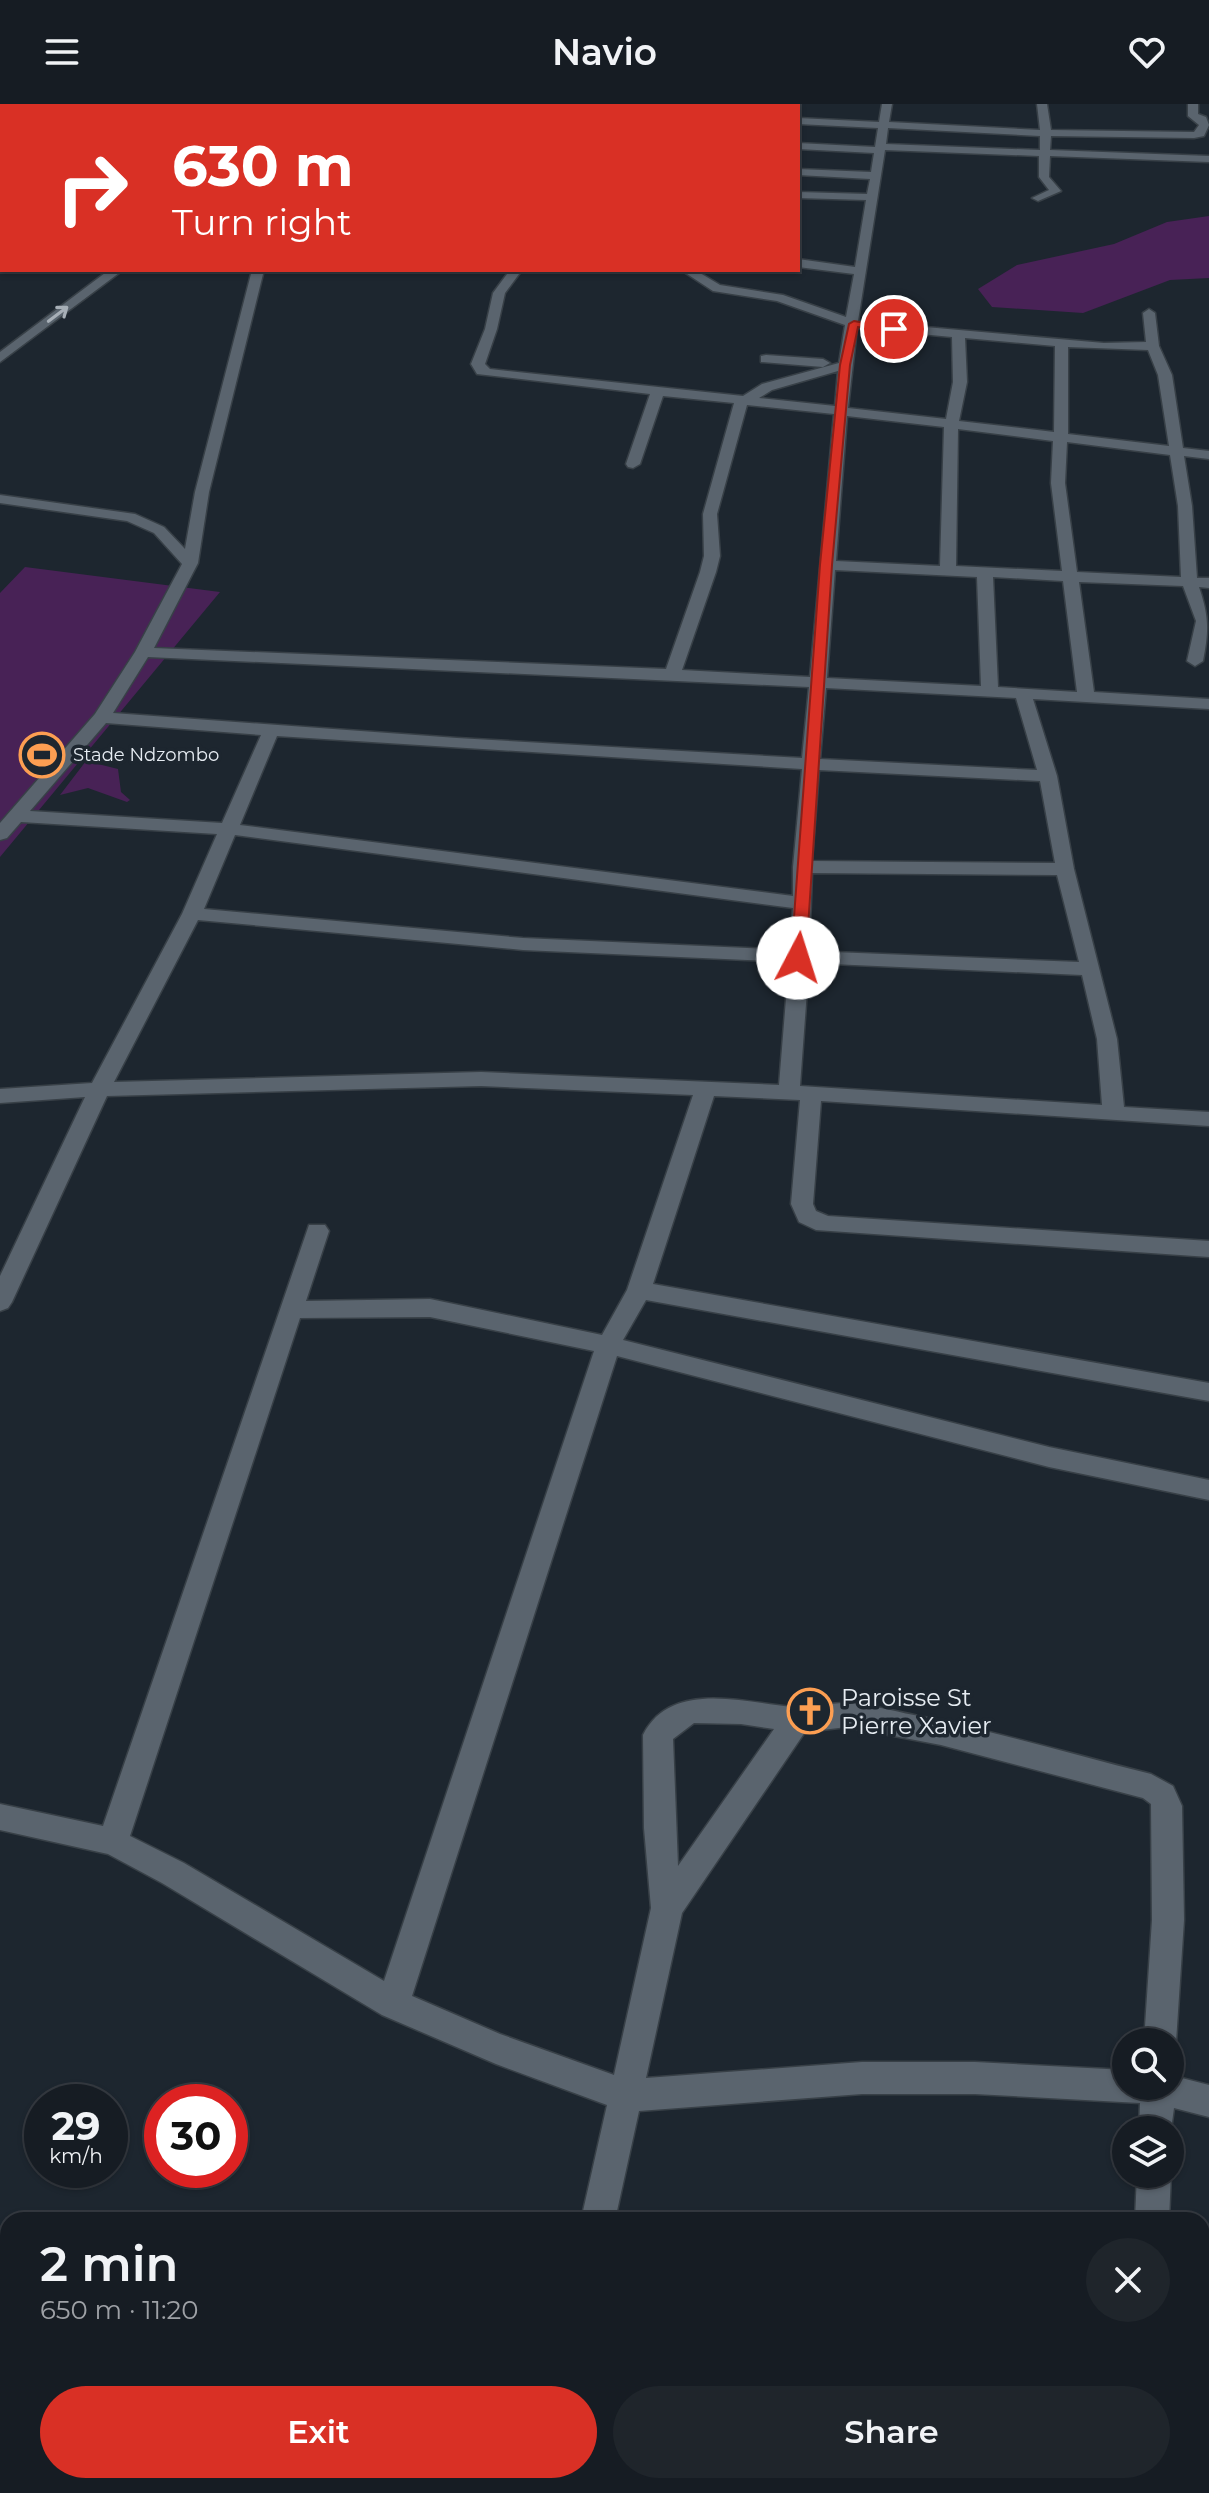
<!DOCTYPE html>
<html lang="en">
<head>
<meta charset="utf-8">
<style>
  body { margin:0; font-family:Montserrat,sans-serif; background:#1f252b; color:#f1f3f6; height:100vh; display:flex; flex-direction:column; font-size:30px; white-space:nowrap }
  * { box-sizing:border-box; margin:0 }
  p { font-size:26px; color:#9ea1a6 }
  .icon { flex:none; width:44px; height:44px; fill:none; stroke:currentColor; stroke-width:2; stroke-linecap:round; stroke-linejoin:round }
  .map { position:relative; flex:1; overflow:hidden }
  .sheet { position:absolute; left:0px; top:2108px; width:1210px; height:282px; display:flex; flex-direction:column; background:#161c23; border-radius:24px 24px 0 0; box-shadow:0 2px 6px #0004,0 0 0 2px #353a41 }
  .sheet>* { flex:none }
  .top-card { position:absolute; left:0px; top:0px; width:800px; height:168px; box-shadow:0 2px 6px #0004,0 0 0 2px #353a41; background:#d93025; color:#fff; overflow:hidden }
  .buttons { position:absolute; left:1112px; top:1924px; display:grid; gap:16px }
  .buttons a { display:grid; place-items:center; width:72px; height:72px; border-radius:50%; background:#161c23; box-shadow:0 2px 6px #0004,0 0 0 2px #353a41; font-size:40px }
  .speed { position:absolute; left:24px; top:1980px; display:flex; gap:16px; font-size:40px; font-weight:700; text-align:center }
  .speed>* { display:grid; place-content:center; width:104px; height:104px; border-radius:50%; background:#161c23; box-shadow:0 2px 6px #0004,0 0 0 2px #353a41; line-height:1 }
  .speed small { font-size:20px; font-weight:400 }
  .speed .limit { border:12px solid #d22; background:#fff; color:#111 }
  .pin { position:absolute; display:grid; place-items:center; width:68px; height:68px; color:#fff; margin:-34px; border:4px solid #fff; border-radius:50%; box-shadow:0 2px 8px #0007 }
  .me { position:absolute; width:88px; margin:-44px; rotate:5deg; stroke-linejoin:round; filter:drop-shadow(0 0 6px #0008) }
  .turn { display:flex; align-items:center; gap:28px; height:168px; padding:0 40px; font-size:36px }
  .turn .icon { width:104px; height:104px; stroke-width:2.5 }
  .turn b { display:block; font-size:56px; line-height:68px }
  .round { display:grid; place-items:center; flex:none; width:84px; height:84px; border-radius:42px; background:#1f252b }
  .headline { display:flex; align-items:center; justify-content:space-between; height:136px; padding:0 40px }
  h1 { font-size:48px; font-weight:600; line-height:60px }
  .button { display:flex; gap:16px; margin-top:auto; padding:16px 40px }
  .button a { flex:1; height:92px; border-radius:48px; background:#d93025; color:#fff; font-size:32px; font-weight:600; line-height:92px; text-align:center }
  .button a+a { background:#1f252b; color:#f1f3f6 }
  header { display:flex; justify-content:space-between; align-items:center; height:104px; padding:0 40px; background:#161c23; font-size:36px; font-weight:600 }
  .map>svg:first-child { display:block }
  .green { fill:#482256 }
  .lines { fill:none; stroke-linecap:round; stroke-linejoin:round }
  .street-casing { stroke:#384047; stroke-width:3 }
  .highway-casing { stroke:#384047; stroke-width:3 }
  .street { fill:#5a646e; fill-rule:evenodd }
  .highway { fill:#089bb6; fill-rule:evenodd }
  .oneway { stroke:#a7afb7 }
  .route { fill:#d93025; stroke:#8d1f18; stroke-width:2 }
  .labels { text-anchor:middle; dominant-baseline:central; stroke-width:7; stroke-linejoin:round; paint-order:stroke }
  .far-poi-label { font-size:18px; fill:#e6ecf2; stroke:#1d262f; text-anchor:start }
  .near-poi-label { font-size:24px; fill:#e6ecf2; stroke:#1d262f; text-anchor:start }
</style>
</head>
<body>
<header><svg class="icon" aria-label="menu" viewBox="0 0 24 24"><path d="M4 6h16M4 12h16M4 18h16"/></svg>Navio<svg class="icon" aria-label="heart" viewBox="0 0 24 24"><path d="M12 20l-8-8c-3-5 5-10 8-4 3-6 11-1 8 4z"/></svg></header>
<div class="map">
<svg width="1209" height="2389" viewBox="0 0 1209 2389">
  <rect width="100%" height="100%" fill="#1d262f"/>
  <path class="green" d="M1209,112V174L1170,176L1083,209L992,203L978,185L1017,161L1114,140L1167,118Z
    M25,463L220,488L0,753V489Z
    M86,657L118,665L121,688L130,696L127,698L88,684L60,691Z"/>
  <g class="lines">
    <g class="street-casing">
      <path id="street" d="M0,0H17L18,2L0,4Z
        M315,0H326L314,2Z
        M515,0H543L514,2Z
        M882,0H892L889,18L1040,26L1037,0H1047L1051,26L1194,28L1199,21L1188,12V0H1198V10L1206,13L1209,21L1204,32L1194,34L1051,32L1050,46L1209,52V58L1050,52L1049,73L1061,87L1038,97L1032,94L1049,86L1039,73V52L885,46L858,217L1104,239L1146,238L1143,209L1149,205L1155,209L1159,242L1172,271L1183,344L1209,347V355L1184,352L1192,402L1197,474H1209V484L1199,483C1209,513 1209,526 1203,557L1195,562L1187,557L1196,517L1183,482L1079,478L1094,588L1209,595V605L1033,595L1057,672L1074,765L1117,935L1124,1003L1209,1008V1022L821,997L813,1100L816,1107L828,1112L1209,1137V1153L816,1126L799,1118L791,1100L800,996L714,992L653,1180L1209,1279V1297L646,1196L623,1236L1049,1343L1209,1376V1396L1049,1363L617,1252L412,1892L500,1930L614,1971L651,1804L644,1724L643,1631C671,1575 745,1599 793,1603C811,1605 830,1598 848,1599C870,1600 892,1607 914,1611C994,1627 1072,1650 1151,1670L1173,1682L1182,1702L1184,1816L1176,1938L1172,1949L1170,1938H1144L1152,1816L1151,1700L1143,1694L941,1641L847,1623L805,1628L682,1809L646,1974L862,1958H975L1126,1966V1982H1170V1971L1209,1981V2013L1174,2004L1170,2033V2026H1139L1140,1999L975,1990H862L639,2007L615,2116H581L607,2001L496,1960L382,1911L162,1779L108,1750L0,1726V1700L103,1722L309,1121H325L329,1127L306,1197L430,1195L602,1231L627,1186L693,991L481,982L107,992L12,1198L8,1204L0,1207V1172L85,993L0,999V985L92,979L182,810L217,730L21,718L7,734L0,736V719L95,610L135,548L182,460L154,429L127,417L0,399V391L135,410L164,423L185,445L195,388L252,166H264L209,388L198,459L154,544L666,565L700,468L704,452L703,410L734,299L663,292L640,360L633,364L628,363L626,360L650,290L477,270L471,260L485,225L493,189L510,166H522L505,189L497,225L485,260L490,265L743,292L762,280L839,259L845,221L777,197L713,187L681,166H695L720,181L783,191L846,213L854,170L798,163V155L855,163L866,96L798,94V88L867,90L870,75L798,71V65L871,68L874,49L798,45V39L875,43L878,24L798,20V14L879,18ZM888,24L1040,32V46L886,40ZM857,224L952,233L953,278L946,315L848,304ZM965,234L1055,242L1054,328L959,317L967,278ZM1068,243L1148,246L1158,271L1169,342L1068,330ZM838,267L835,302L759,294L772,286ZM747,301L834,310L810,573L682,566L716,468L720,452L717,410ZM847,312L944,323L940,462L836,457ZM958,325L1053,337L1051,379L1062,467L956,462ZM1067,338L1170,351L1178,402L1181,473L1077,468L1065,379ZM835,466L977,473L981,582L827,574ZM993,473L1063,477L1077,588L998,583ZM148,553L809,583L802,654L457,634L113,609ZM826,584L1016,594L1037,666L820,655ZM106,619L261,631L222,719L30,707ZM277,632L802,665L793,763V792L240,721ZM819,666L1040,677L1055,759L812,757ZM235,731L793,804L790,846L523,834L204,805ZM812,769L1057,771L1079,858L809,847ZM198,816L523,846L789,858L779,981L481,968L114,978ZM809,859L1082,871L1097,935L1102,1001L800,982ZM430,1213L594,1247L384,1877L184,1759L130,1732L300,1214ZM694,1619L741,1620L774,1625L678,1762L673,1635Z
        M0,42H2V48H0Z
        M0,88H2V94H0Z
        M109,166H123L0,258V248Z
        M766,251L823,255L830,259L823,263L761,258V252Z
        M1170,2067L1171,2070L1169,2116H1135L1137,2070H1170Z
        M8,2271V2313L0,2316V2274Z
        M355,2382H395L392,2389H352Z
        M1123,2382H1161V2389H1123Z"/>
    </g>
    <g class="highway-casing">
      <path id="highway" d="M0,2189L8,2191V2257L0,2255Z
        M608,2382H702L705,2389H611Z"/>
    </g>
    <use href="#street" class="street"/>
    <use href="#highway" class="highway"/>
  </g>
  <defs><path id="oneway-shaft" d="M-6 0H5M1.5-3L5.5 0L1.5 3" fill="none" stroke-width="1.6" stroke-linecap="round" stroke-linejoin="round" transform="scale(2)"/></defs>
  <use class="oneway" href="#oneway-shaft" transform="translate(58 210) rotate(-37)"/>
  <path class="route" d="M854,217L899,225L894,227L858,223L850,261L832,461L806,854L798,859L791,854L820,461L840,261L849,220Z"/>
  <defs>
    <g id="stadium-ring" transform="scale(2.3)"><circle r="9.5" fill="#1d262f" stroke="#fc9e52" stroke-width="1.5"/><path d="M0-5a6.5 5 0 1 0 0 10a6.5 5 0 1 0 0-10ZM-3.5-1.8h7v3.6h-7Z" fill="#fc9e52"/></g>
    <g id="church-ring" transform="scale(2.3)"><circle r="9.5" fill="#1d262f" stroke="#fc9e52" stroke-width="1.5"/><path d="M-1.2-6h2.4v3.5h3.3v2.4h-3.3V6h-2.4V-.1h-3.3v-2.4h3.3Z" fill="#fc9e52"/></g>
  </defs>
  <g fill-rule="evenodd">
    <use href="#stadium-ring" x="42" y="651"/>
    <use href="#church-ring" x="810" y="1607"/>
  </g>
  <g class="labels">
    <g class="far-poi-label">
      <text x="73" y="651">Stade Ndzombo</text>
    </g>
    <g class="near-poi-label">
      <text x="841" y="1593">Paroisse St<tspan x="841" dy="28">Pierre Xavier</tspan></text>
    </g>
  </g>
</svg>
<div class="buttons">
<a><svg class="icon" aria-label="search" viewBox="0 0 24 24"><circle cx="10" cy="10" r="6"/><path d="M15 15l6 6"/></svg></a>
<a><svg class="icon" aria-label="layers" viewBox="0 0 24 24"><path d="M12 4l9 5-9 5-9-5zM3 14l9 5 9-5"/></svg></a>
</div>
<div class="speed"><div>29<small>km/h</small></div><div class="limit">30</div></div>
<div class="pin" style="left:894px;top:225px;background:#d93025"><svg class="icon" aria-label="arrive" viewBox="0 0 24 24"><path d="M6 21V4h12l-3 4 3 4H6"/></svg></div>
<svg class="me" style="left:798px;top:854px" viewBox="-20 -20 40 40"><circle r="19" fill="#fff"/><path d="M0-13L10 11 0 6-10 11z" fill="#d93025"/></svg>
<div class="top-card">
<div class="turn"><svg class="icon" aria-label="right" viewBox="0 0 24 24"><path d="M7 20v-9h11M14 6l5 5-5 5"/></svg><div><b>630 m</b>Turn right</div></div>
</div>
<section class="sheet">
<div class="headline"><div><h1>2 min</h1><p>650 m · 11:20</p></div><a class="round"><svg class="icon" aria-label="close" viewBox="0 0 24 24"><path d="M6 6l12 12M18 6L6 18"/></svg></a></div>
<div class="button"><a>Exit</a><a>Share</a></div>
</section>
</div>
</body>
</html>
